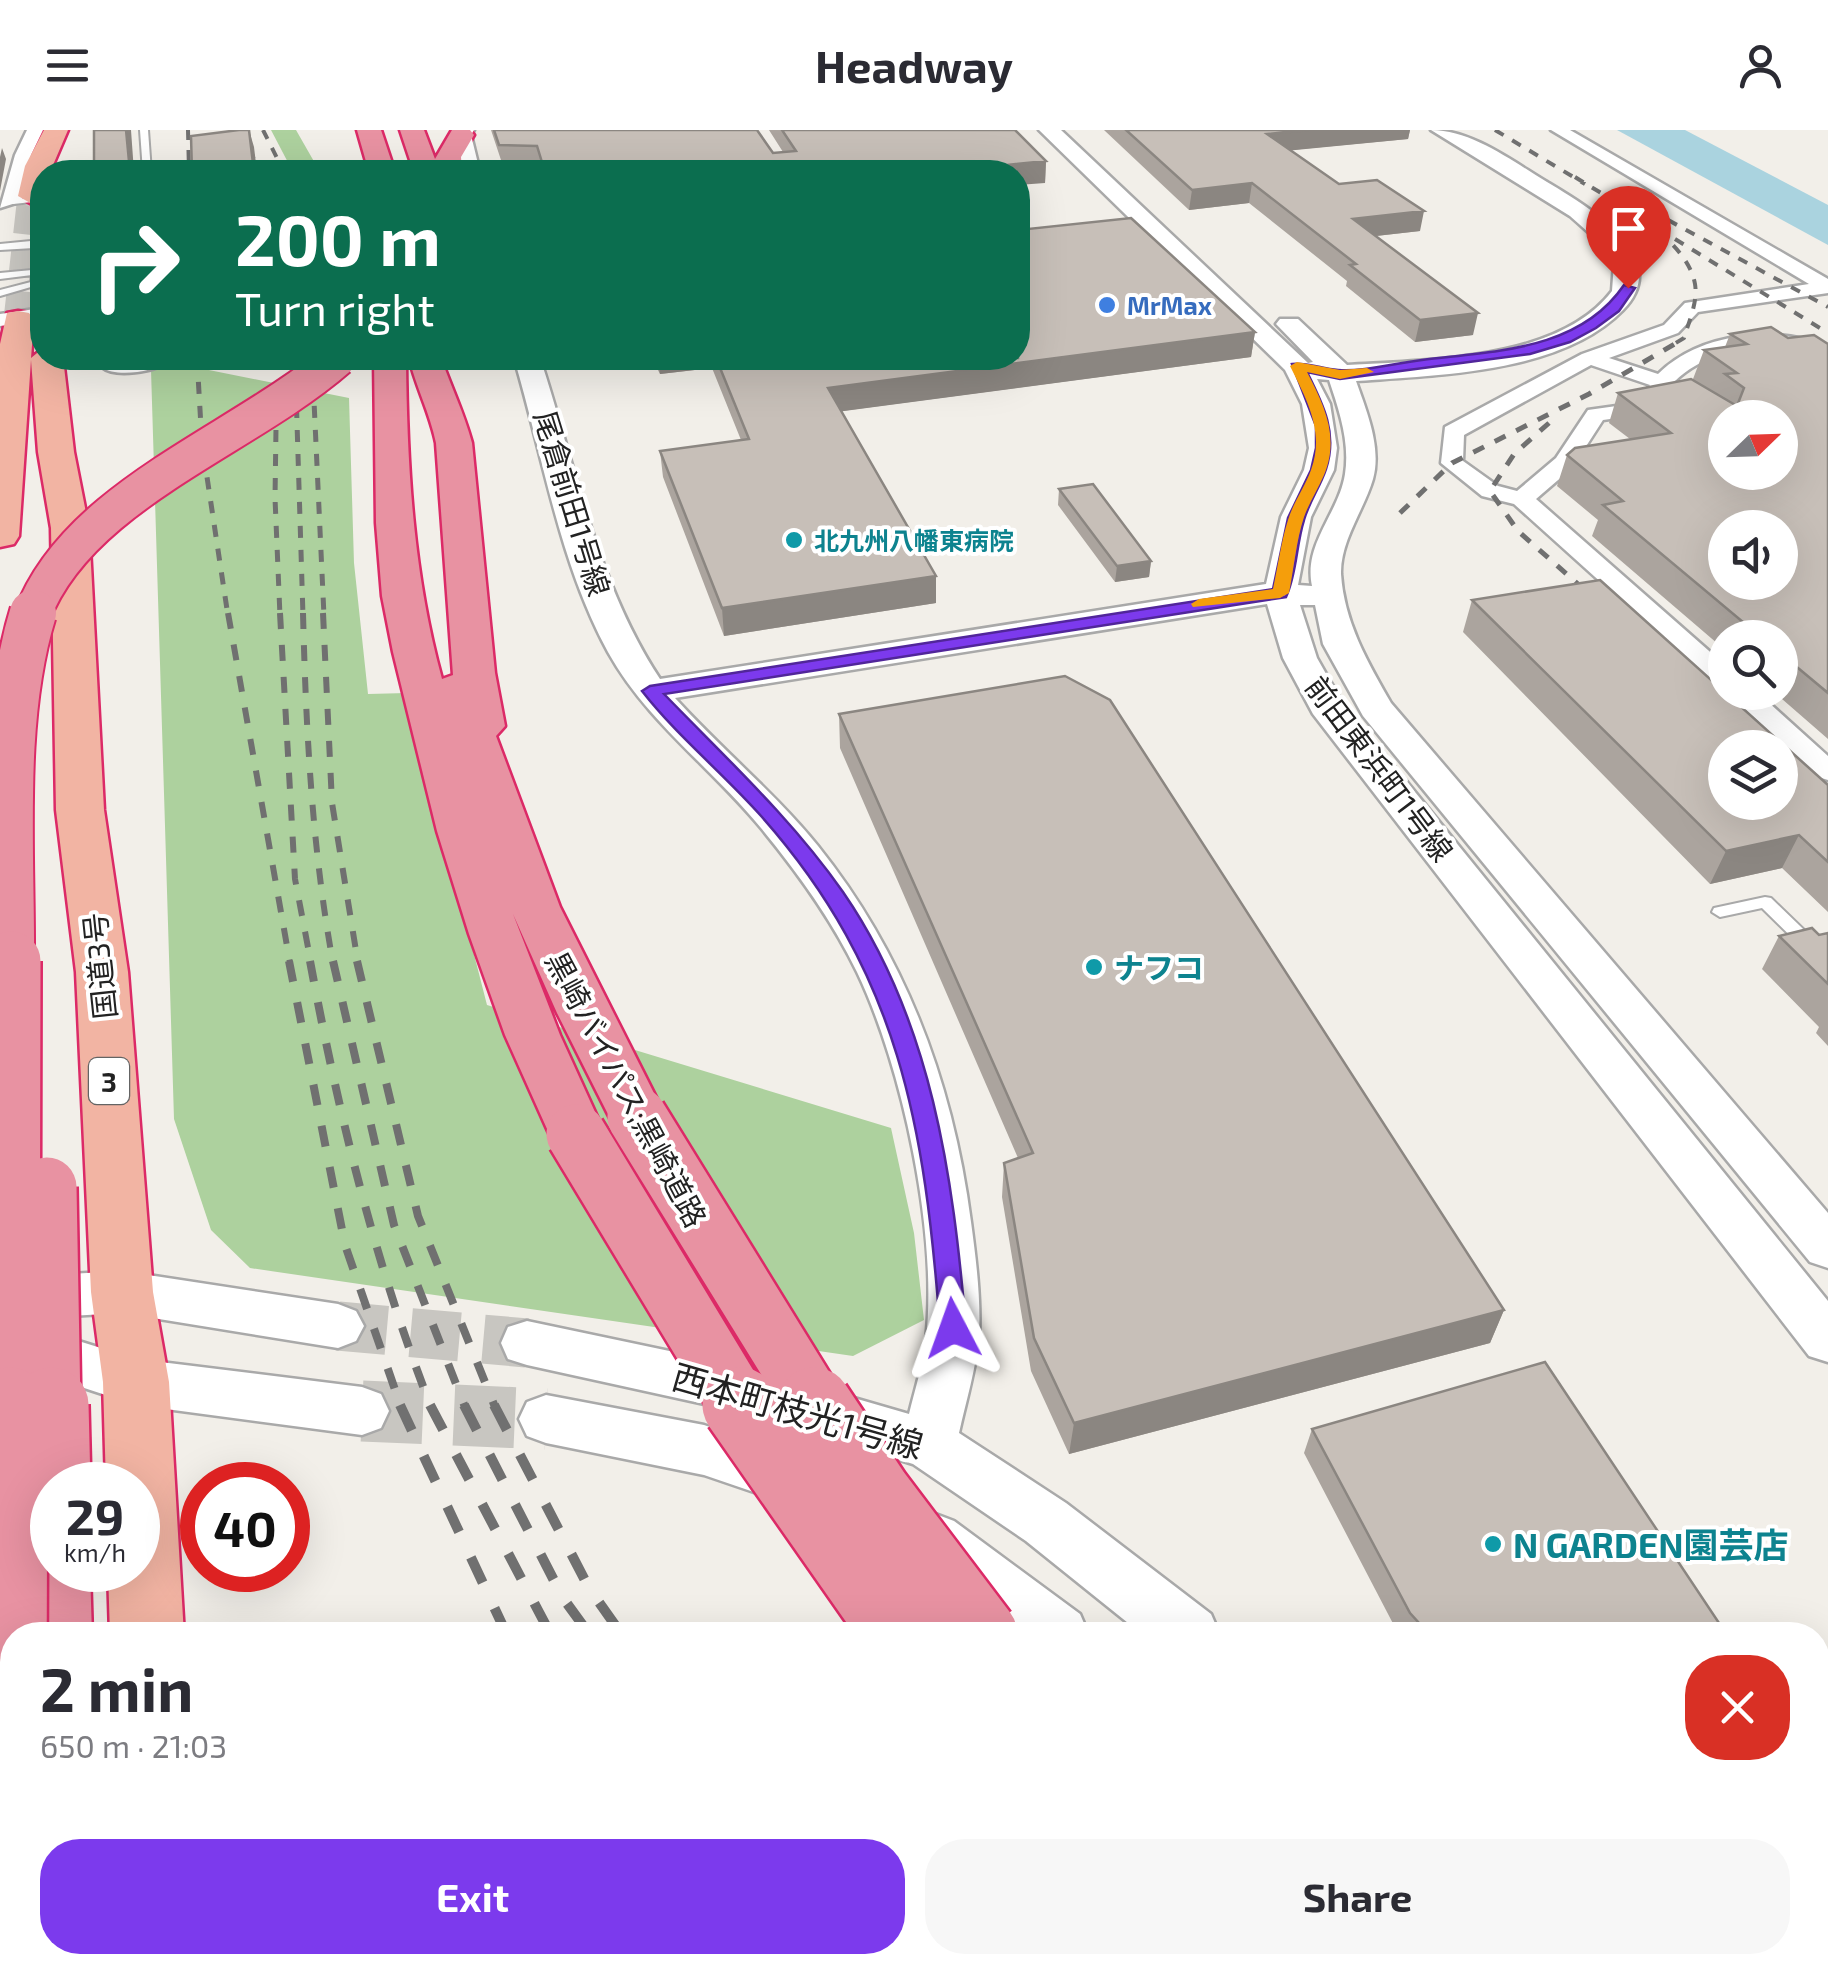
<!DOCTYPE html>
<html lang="en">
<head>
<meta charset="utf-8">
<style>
  body { margin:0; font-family:"Exo 2","Noto Sans JP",sans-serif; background:#f7f7f7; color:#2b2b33; height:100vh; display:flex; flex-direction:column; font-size:38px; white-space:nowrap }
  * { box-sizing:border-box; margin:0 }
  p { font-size:32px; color:#7c7c81 }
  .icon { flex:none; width:55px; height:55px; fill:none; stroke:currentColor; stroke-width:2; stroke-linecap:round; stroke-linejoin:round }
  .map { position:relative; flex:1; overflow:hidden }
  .drawer { position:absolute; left:0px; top:1492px; width:1830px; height:352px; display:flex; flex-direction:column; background:#fff; border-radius:40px 40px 0 0; box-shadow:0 10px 40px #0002 }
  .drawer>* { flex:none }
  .guide { position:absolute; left:30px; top:30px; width:1000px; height:210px; border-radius:40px; box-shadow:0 10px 40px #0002; background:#0b6e4f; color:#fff; overflow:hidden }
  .needle { width:65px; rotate:67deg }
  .fabs { position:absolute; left:1708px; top:270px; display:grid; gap:20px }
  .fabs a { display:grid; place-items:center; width:90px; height:90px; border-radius:50%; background:#fff; box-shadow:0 10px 40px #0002; font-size:50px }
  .speed { position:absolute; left:30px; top:1332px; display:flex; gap:20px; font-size:50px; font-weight:700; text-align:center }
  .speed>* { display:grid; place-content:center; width:130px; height:130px; border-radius:50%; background:#fff; box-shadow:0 10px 40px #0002; line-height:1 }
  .speed small { font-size:25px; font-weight:400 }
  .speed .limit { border:15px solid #d22; background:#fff; color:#111 }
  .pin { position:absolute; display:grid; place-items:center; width:85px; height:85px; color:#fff; margin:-102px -42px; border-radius:50% 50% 50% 0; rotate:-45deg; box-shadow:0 0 10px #0007 }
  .pin .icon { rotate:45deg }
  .me { position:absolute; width:110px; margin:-55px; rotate:356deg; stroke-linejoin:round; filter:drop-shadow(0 0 8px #0008) }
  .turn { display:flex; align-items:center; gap:35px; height:210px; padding:0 40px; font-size:45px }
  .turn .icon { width:130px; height:130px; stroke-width:2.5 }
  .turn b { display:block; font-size:70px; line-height:85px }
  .round { display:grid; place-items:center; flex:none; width:105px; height:105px; border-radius:40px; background:#f7f7f7 }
  .head { display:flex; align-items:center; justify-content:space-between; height:170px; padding:0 40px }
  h1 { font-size:60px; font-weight:700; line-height:75px }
  .primary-button { display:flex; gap:20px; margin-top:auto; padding:20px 40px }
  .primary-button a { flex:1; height:115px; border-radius:40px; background:#7c3aed; color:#fff; font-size:40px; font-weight:700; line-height:115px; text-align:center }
  .primary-button a+a { background:#f7f7f7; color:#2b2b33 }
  header { display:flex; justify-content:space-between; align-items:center; height:130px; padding:0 40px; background:#fff; font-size:45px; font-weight:700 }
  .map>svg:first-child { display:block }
  .forest { fill:#add19e }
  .water { fill:#aad3df }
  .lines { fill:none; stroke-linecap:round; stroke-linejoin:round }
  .tertiary-tunnel-far1 { stroke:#c8c6c1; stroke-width:49; stroke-dasharray:49 24; stroke-linecap:butt }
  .tertiary-tunnel { stroke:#c8c6c1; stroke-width:61; stroke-dasharray:61 31; stroke-linecap:butt }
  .trunk-tunnel { stroke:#c8c6c1; stroke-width:29; stroke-dasharray:29 14; stroke-linecap:butt }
  .service-casing { stroke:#a9a9a9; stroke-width:4 }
  .minor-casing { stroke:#a9a9a9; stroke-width:5 }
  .tertiary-casing { stroke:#a9a9a9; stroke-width:5 }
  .trunk-casing { stroke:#dc2a67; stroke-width:5 }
  .motorway-casing { stroke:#dc2a67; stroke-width:5 }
  .service { fill:#fff; fill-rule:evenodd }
  .minor { fill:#fff; fill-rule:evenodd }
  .tertiary { fill:#fff; fill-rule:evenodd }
  .trunk { fill:#f2b4a3; fill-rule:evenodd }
  .motorway { fill:#e892a2; fill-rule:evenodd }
  .rail-far4 { stroke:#707070; stroke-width:4; stroke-dasharray:10 10; stroke-linecap:butt }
  .rail-far3 { stroke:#707070; stroke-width:5; stroke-dasharray:12 12; stroke-linecap:butt }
  .rail-far2 { stroke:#707070; stroke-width:6; stroke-dasharray:16 16; stroke-linecap:butt }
  .rail-far1 { stroke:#707070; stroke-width:8; stroke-dasharray:21 21; stroke-linecap:butt }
  .rail { stroke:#707070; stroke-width:10; stroke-dasharray:28 28; stroke-linecap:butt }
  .motorway-bridge-far3-casing { stroke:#dc2a67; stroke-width:40; stroke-linecap:butt }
  .motorway-bridge-far2-casing { stroke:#dc2a67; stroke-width:50; stroke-linecap:butt }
  .motorway-bridge-far1-casing { stroke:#dc2a67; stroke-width:64; stroke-linecap:butt }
  .motorway-bridge-casing { stroke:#dc2a67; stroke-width:80; stroke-linecap:butt }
  .motorway-bridge-far3 { stroke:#e892a2; stroke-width:36 }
  .motorway-bridge-far2 { stroke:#e892a2; stroke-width:46 }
  .motorway-bridge-far1 { stroke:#e892a2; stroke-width:59 }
  .motorway-bridge { stroke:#e892a2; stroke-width:75 }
  .wall { fill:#aba49e }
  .shaded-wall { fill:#8b8681 }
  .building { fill:#c7bfb8; stroke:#8b8681; stroke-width:2.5; fill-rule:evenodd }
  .route { fill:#7c3aed; stroke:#51269a; stroke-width:2.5 }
  .slow { fill:#f59e0b }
  .shop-dot { fill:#3f7fe0; stroke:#fff; stroke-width:4 }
  .culture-dot { fill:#0f9aa8; stroke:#fff; stroke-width:4 }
  .labels { text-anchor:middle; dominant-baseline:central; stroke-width:8; stroke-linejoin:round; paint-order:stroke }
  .far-shop-label { font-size:25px; font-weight:bold; fill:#366cbe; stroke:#fff; text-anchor:start }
  .far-culture-label { font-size:25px; font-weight:bold; fill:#0d838f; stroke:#fff; text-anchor:start }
  .shield { fill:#fff; stroke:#646464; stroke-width:2.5 }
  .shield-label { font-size:28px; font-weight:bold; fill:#222 }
  .street-label { font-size:30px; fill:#222; stroke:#fff }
  .culture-label { font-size:30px; font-weight:bold; fill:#0d838f; stroke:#fff; text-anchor:start }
  .near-street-label { font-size:35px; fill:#222; stroke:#fff }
  .near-culture-label { font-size:35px; font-weight:bold; fill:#0d838f; stroke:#fff; text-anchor:start }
</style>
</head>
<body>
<header><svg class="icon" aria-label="menu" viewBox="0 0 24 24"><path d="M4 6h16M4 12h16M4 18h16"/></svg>Headway<svg class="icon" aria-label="person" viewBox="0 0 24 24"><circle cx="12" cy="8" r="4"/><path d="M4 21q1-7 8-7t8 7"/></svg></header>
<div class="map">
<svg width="1828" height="1843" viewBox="0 0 1828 1843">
  <rect width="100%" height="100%" fill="#f2efe9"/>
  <path class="forest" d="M271,0H296L320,42H293Z
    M184,235L349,268L354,433L368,564L407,563L487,875L891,998L914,1103L924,1190L853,1226L250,1138L211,1100L174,989L151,240Z"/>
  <path class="water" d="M1617,0H1685L1828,75V115Z"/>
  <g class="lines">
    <path class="tertiary-tunnel-far1" d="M338,1196L527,1213"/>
    <path class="tertiary-tunnel" d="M362,1281L546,1289"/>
    <path class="trunk-tunnel" d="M18,190L32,66"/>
    <g class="service-casing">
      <path id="service" d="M140,0H148L151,42H143Z
        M42,65V71L13,74L9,71Z
        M31,111L42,115L41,154L0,166V160L31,152L32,145L0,149V143L32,140L34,118L0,120V114Z
        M1765,767L1771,768L1828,823V839L1822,837L1762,778L1720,787L1712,782L1714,778Z"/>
    </g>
    <g class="minor-casing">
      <path id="minor" d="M27,0H43L31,25L22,71L0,78L15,25Z
        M1551,0H1570L1828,149V163L1698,182L1678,203L1609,228L1658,244C1701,202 1775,195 1828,217V230C1815,227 1803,219 1789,217C1752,210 1702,225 1675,251L1729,288H1725V302L1665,264L1653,283L1603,290L1572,338L1536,369L1725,535V557L1715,555L1514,374L1482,366L1441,333L1445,297L1582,224L1664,195L1685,173L1809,154ZM1591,235L1650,255L1638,273L1588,280L1556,328L1517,361L1498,356L1463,331L1464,305Z
        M42,178V190L0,196V184Z
        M137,228H168V231C155,242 115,248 102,237L105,233Z
        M1727,562H1757L1828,626V650L1818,647Z"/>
    </g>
    <g class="tertiary-casing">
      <path id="tertiary" d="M454,0H474L471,5L480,42H459L451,5Z
        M1039,0H1061L1308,233L1313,232L1276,194L1280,189H1298L1347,235C1428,230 1559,231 1612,161L1614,133L1606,118L1570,86L1431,0C1472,0 1512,31 1547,52C1587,76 1675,127 1623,180C1562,243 1439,245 1356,251C1366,280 1382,317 1373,349C1364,380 1340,411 1341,444C1344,492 1368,533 1391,573L1828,1083V1138L1810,1132L1363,586L1323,514L1315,475H1300L1317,528L1342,572L1828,1171V1232L1809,1226L1313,584L1283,528L1267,474L675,568C721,619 774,662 818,716C906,826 953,953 971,1092C976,1129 981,1169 979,1206C976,1239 966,1271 959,1303L1066,1373L1211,1484L1220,1505H1143L1026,1411L913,1334L797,1298L789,1281L797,1264L816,1257L909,1284C915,1259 923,1235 926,1210C938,1104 903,938 857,842C832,790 798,743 761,698C711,637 647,592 608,522C559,432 543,326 514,228H540C576,337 596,452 660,549L1266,454L1281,387L1304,340L1309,318L1302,274L1285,240ZM1317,249L1329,250C1339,280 1350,312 1345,344C1339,383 1303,414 1312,456L1298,455L1311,387L1334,340L1337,318L1330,274Z
        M122,1141L338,1174L356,1181L364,1196L356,1211L338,1218L122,1183L17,1189L0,1183V1153L17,1147Z
        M527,1191L750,1238L769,1244L777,1261L769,1278L750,1284L527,1235L508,1229L501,1213L508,1197Z
        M21,1193L136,1229L362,1257L381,1264L389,1281L381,1298L362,1305L136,1275L2,1231V1199Z
        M546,1265L704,1295L812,1332L820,1350L812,1368L792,1375L704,1345L546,1313L527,1306L519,1289L527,1272Z
        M933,1383L954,1391L1080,1484L1089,1505H1011L912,1429L904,1410L912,1391Z
        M306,1832H376L378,1843H308Z
        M402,1832H472L474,1843H404Z
        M1331,1832H1405L1410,1843H1335Z
        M1479,1832H1553L1558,1843H1483Z"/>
    </g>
    <g class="trunk-casing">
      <path id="trunk" d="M44,0H68L50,42H42V70L32,74L18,66L25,36Z
        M18,181L29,183L34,190L31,228L42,219V228H63L74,322L89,398L104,680L128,842L153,1162L169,1252L184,1505H110L108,1440H138V1355H106L103,1252L91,1162L76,842L56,680L51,398L38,322L31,230L19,406L14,414L0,417V214L7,183Z
        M113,1832H197V1843H111Z"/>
    </g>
    <g class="motorway-casing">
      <path id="motorway" d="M357,0H381L395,42H369Z
        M400,0H424L435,29L452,0H470L474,5L461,27L462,42H414Z
        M374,228H406C407,336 413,444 442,549L453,545L436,313C430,283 416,257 409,228H441C451,257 464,283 472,313L495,543L505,596L496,606L560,777L666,987L657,1002L637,1008L617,1002L557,883L513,784L560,905L605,1004L596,1019L576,1026L556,1019L505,905L469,804L437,701L393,522L382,466L376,393Z
        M52,1407V1440H90L92,1505H18V1440L29,1416Z
        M9,1524L12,1526V1832H104L105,1843H0V1528Z
        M1094,1832H1266L1271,1843H1098Z"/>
    </g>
    <use href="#service" class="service"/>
    <use href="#minor" class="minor"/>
    <use href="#tertiary" class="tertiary"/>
    <use href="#trunk" class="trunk"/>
    <use href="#motorway" class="motorway"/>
    <path class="rail-far4" d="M188,0L189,42
      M244,0L258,42
      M263,0L284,42
      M1495,0L1585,54
      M1575,47C1612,71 1687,107 1695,154C1698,172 1689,191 1684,208L1674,214
      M1633,71L1828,177
      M1675,109L1828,203"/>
    <path class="rail-far3" d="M197,228L202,314L228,486
      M277,228L275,368L280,486
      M295,228L303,486
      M312,228L324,486
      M1549,293L1514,324L1490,361L1518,401L1597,471
      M1400,383L1452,333L1589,264L1678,212"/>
    <path class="rail-far2" d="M228,483L290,833
      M280,483L295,749L311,833
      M303,483C306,601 312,718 333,833
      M323,483L332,673L358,833"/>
    <path class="rail-far1" d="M289,831L345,1115L401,1277
      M310,831C338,982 375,1134 431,1277
      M333,831L394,1095L465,1277
      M357,831L418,1086L495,1277"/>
    <path class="rail" d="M400,1275L507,1505
      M430,1275L551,1505
      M464,1275L563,1468L590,1505
      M494,1275L589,1458L622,1505
      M726,1832L733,1843
      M774,1832L781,1843
      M822,1832L830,1843
      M860,1832L867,1843"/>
    <g class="motorway-bridge-far3-casing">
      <path id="motorway-bridge-far3" d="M32,486C77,365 243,311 338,228"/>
    </g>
    <g class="motorway-bridge-far2-casing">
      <path id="motorway-bridge-far2" d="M11,833C12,722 0,590 33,483"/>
    </g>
    <g class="motorway-bridge-far1-casing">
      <path id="motorway-bridge-far1" d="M637,987L816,1277
        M576,1004L741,1277
        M47,1057L51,1277
        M10,1277L11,831"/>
    </g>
    <g class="motorway-bridge-casing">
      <path id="motorway-bridge" d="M51,1275L53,1355
        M740,1275L901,1505
        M814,1275L874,1365L980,1505
        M9,1562L10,1275"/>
    </g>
    <use href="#motorway-bridge-far3" class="motorway-bridge-far3"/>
    <use href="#motorway-bridge-far2" class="motorway-bridge-far2"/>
    <use href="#motorway-bridge-far1" class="motorway-bridge-far1"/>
    <use href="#motorway-bridge" class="motorway-bridge"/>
  </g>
  <path class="wall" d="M491,0H757L773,23L783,22L769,0H1015L1046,31L1045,53L1018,42H541L540,37L503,36Z
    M1104,0H1410L1408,9L1291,20L1339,54L1420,101L1376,106L1473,205L1415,212L1346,156L1347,151L1249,73L1189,80Z
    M1255,202L1251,227L842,281L936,473L724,506L663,347L660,321L741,310L712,238L660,244L652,228H1018Z
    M1730,204L1788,208L1828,214V609L1774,562H1780V508H1725V520L1592,406L1598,390L1557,356L1567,325L1630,309L1609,293L1618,263L1693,249L1704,220L1725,217Z
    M1059,359L1151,431L1149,447L1115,452L1058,375Z
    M1472,470L1828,655V782L1782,738L1710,754L1463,502Z
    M839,584L1504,1180L1490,1213L1069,1324L1031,1241L1002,1067L1004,1033L1018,1028L840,618Z
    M1828,803V916L1816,903L1819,897L1762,839L1779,806L1819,805Z
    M1312,1299L1727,1505H1399L1304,1323Z"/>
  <path class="shaded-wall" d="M126,0H131L134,42H130Z
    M249,0L254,17L257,42H254Z
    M1309,0H1410L1408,9L1265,23L1267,4Z
    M2,18L6,29L0,61V27Z
    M1046,31L1045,53L1018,55V42H983L1007,35Z
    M1252,53L1249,73L1189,80L1192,60Z
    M1424,81L1420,101L1349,109L1353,89Z
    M1478,183L1473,205L1415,212L1420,190Z
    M1255,202L1251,227L829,283L828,258Z
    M95,228H117L104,229L97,235Z
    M658,228H711L712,238L660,244Z
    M1151,431L1149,447L1115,452L1117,436Z
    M936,446V473L724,506L722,478Z
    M1799,705L1782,738L1710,754L1726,721Z
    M1504,1180L1490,1213L1069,1324L1074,1293Z"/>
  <path class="building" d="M94,0H126L130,42H97L94,32Z
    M239,0H249L254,42H192L191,6Z
    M494,0H757L773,23L796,21L782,0H1015L1046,31L1007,35L1011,40L983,42H545L537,16L499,15Z
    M1126,0H1309L1267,4L1339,54L1377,50L1424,81L1353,89L1478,183L1420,190L1350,135L1356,134L1252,53L1192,60Z
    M1131,88L1255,202L828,258L936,446L722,478L660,321L749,309L716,228H1018V100Z
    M1771,197L1788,208L1814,205L1828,214V563L1780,523V508H1762L1603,375L1623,371L1567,325L1575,318L1671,303L1618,263L1691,249L1737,276L1744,258L1725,244L1737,243L1704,220L1747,214L1730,204ZM1725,288H1780V342H1725ZM1725,398H1780V452H1725Z
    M1093,354L1151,431L1117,436L1059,359Z
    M1600,450L1828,655V732L1799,705L1726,721L1472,470ZM1725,618H1780V672H1725Z
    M1065,546L1110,570L1504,1180L1074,1293L1034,1208L1004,1033L1033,1023L839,584Z
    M1812,798L1819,805L1828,803V854L1779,806Z
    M1545,1232L1727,1505H1430L1410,1483L1312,1299Z"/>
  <path class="route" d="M1624,155L1635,158L1619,181L1596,198L1570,212L1530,224L1340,249L1307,242C1323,274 1338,303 1326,339C1320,357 1309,372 1304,390C1296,415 1297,443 1286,467L664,564C726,628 792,689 843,762C932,891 953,1046 966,1198L962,1206L953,1209L944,1206L940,1198C925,998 900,843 762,687C724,644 677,606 642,561L650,556L1273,459L1288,388L1311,340L1316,318V296L1292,234C1307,232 1322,239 1338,240C1364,242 1395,233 1422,230C1494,221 1579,221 1624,155Z"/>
  <path class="slow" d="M1297,232L1340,240L1367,238L1374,242L1340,249L1307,242C1324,275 1340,307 1324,345C1318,359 1309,373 1304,387C1296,411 1294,438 1289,463L1280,468L1193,477L1191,474L1199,469L1273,459C1278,436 1281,412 1288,390C1293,373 1305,357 1311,340C1325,302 1307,270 1290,236Z"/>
  <circle class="shop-dot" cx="1107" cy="175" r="10"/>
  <g class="culture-dot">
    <circle cx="794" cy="410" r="10"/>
    <circle cx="1094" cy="837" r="10"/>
    <circle cx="1493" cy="1414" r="10"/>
  </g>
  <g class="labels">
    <g class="far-shop-label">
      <text x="1127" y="175">MrMax</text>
    </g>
    <g class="far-culture-label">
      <text x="814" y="410">北九州八幡東病院</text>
    </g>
    <rect class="shield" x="89" y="928" width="40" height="46" rx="8"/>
    <g class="shield-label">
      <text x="109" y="951">3</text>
    </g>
    <g class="street-label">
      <text transform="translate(573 373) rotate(73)">尾倉前田1号線</text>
      <text transform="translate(1380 638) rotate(53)">前田東浜町1号線</text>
      <text transform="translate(99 836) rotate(-96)">国道3号</text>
      <text transform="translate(627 959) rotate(62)">黒崎バイパス;黒崎道路</text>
    </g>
    <g class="culture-label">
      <text x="1114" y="837">ナフコ</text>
    </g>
    <g class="near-street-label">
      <text transform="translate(798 1280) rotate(16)">西本町枝光1号線</text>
    </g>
    <g class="near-culture-label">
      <text x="1513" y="1414">N GARDEN園芸店</text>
    </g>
  </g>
</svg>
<div class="fabs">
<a><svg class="needle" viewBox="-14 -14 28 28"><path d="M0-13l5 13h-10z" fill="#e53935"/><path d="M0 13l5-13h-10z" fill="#7c7c81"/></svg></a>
<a><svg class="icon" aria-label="sound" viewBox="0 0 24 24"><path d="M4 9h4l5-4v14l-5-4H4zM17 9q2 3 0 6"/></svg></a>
<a><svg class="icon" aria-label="search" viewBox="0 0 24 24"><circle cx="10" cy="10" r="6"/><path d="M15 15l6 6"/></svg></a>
<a><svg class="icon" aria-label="layers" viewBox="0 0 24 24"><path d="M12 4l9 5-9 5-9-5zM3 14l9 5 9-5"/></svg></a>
</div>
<div class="speed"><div>29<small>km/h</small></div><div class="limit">40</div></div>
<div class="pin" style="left:1628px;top:158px;background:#d93025"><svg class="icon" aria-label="arrive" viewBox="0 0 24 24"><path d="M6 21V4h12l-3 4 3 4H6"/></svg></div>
<svg class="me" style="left:953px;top:1198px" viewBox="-20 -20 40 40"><path d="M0-17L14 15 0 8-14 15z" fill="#7c3aed" stroke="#fff" stroke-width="4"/></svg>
<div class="guide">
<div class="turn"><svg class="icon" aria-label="right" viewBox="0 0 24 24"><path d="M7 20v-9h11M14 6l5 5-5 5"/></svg><div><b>200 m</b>Turn right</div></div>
</div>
<section class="drawer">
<div class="head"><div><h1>2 min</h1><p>650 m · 21:03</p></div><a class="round" style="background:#d93025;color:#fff"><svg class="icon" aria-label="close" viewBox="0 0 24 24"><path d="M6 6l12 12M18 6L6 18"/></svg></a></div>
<div class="primary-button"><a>Exit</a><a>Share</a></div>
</section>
</div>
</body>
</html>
